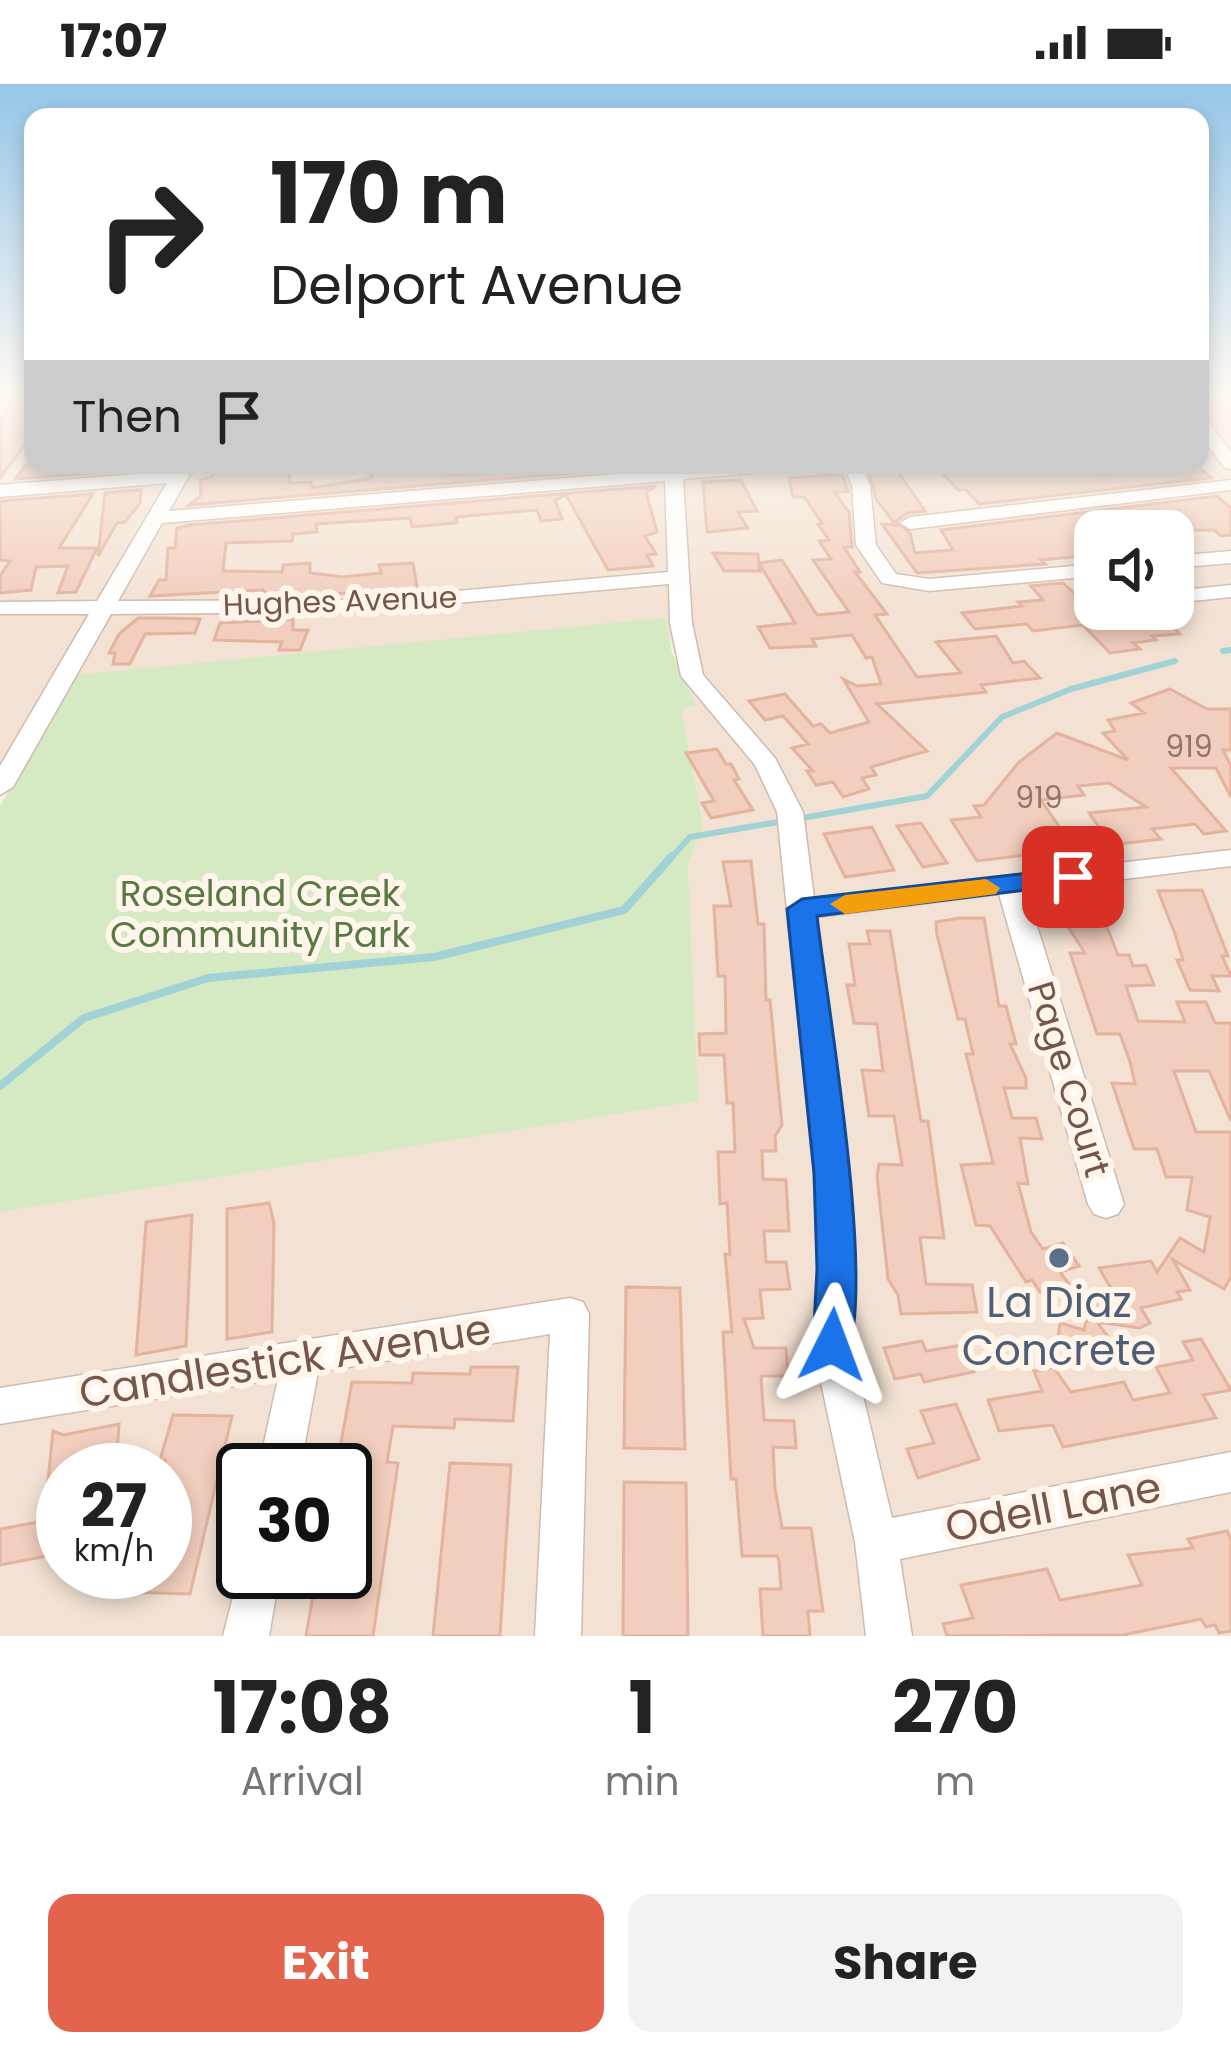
<!DOCTYPE html>
<html lang="en">
<head>
<meta charset="utf-8">
<style>
  body { margin:0; font-family:Poppins,sans-serif; background:#f2f2f2; color:#222; height:100vh; display:flex; flex-direction:column; font-size:45px; white-space:nowrap }
  * { box-sizing:border-box; margin:0 }
  p { font-size:39px; color:#767676 }
  .icon { flex:none; width:66px; height:66px; fill:none; stroke:currentColor; stroke-width:2; stroke-linecap:round; stroke-linejoin:round }
  .map { position:relative; height:1552px; overflow:hidden }
  .sheet { display:flex; flex-direction:column; background:#fff; flex:1 }
  .sheet>* { flex:none }
  .hud { position:absolute; left:24px; top:24px; width:1185px; height:366px; border-radius:24px; box-shadow:0 6px 18px #0003; background:#fff; color:#222; overflow:hidden }
  .buttons { position:absolute; left:1074px; top:426px; display:grid; gap:24px }
  .buttons a { display:grid; place-items:center; width:120px; height:120px; border-radius:24px; background:#fff; box-shadow:0 6px 18px #0003; font-size:60px }
  .speed { position:absolute; left:36px; top:1359px; display:flex; gap:24px; font-size:60px; font-weight:700; text-align:center }
  .speed>* { display:grid; place-content:center; width:156px; height:156px; border-radius:50%; background:#fff; box-shadow:0 6px 18px #0003; line-height:1 }
  .speed small { font-size:30px; font-weight:400 }
  .speed .limit { border:6px solid #111; border-radius:18px; background:#fff; color:#111 }
  .pin { position:absolute; display:grid; place-items:center; width:102px; height:102px; color:#fff; margin:-51px; border-radius:24px; box-shadow:0 6px 18px #0006 }
  .me { position:absolute; width:132px; margin:-66px; rotate:3deg; stroke-linejoin:round; filter:drop-shadow(0 0 9px #0008) }
  .turn { display:flex; align-items:center; gap:42px; height:252px; padding:0 48px; font-size:54px }
  .turn .icon { width:156px; height:156px; stroke-width:2.5 }
  .turn b { display:block; font-size:84px; line-height:102px }
  .then { display:flex; align-items:center; height:114px; padding:0 48px; background:#0003; gap:24px; font-size:45px }
  .eta { display:flex; justify-content:space-evenly; align-items:center; height:204px; text-align:center }
  .eta b { font-size:72px; font-weight:700; line-height:84px }
  .button { display:flex; gap:24px; margin-top:auto; padding:24px 48px }
  .button a { flex:1; height:138px; border-radius:24px; background:#e3634c; color:#fff; font-size:48px; font-weight:700; line-height:138px; text-align:center }
  .button a+a { background:#f2f2f2; color:#222 }
  .status { display:flex; justify-content:space-between; align-items:center; height:84px; padding:0 60px; background:#fff; direction:ltr }
  .status svg { height:33px; fill:currentColor }
  .map>svg:first-child { display:block }
  .residential { fill:#f3e2d3; fill-rule:evenodd }
  .green { fill:#d5e9c3 }
  .lines { fill:none; stroke-linecap:round; stroke-linejoin:round }
  .stream-far1 { stroke:#a0d2d6; stroke-width:6 }
  .stream { stroke:#a0d2d6; stroke-width:8 }
  .building { fill:#f1cebd; stroke:#e3b39e; stroke-width:3; fill-rule:evenodd }
  .minor-casing { stroke:#cfbaae; stroke-width:3 }
  .minor { fill:#fff; fill-rule:evenodd }
  .route { fill:#1a73e8; stroke:#114b97; stroke-width:3 }
  .slow { fill:#f59e0b }
  .service-dot { fill:#5c6f8a; stroke:#fff5eb; stroke-width:4.5 }
  .labels { text-anchor:middle; dominant-baseline:central; stroke-width:12; stroke-linejoin:round; paint-order:stroke }
  .far-street-label { font-size:30px; fill:#74564a; stroke:#fff5eb }
  .number-label { font-size:30px; fill:#937467 }
  .park-label { font-size:36px; fill:#577942; stroke:#fff5eb }
  .street-label { font-size:36px; fill:#74564a; stroke:#fff5eb }
  .near-service-label { font-size:42px; fill:#4e5e75; stroke:#fff5eb }
  .near-street-label { font-size:42px; fill:#74564a; stroke:#fff5eb }
</style>
</head>
<body>
<div class="status"><b>17:07</b><svg viewBox="0 0 49 12"><path d="M0 12V9h3v3zM5 12V6h3v6zM10 12V3h3v9zM15 12V0h3v12zM26 1h20v11H26zM47 4h2v5h-2z"/></svg></div>
<div class="map">
<svg width="1231" height="1552" viewBox="0 0 1231 1552">
  <rect width="100%" height="100%" fill="#fcf1e5"/>
  <path class="residential" d="M0,309H33V381H1200V309H1231V1552H0V1128L697,1017L688,780L703,744L682,624L695,620L667,547L0,697ZM1095,447H1173V525H1095ZM63,1386H165V1488H63ZM243,1386H345V1488H243Z"/>
  <path class="green" d="M665,534L672,568L696,621L682,625L703,744L688,780L698,1017L0,1128V722L74,591Z"/>
  <g class="lines">
    <path class="stream-far1" d="M1223,567L1231,566
      M797,735L927,712L1002,633L1071,605L1175,577
      M670,775L690,753L784,737"/>
    <path class="stream" d="M0,1002L84,934L208,894L434,873L624,826L672,772"/>
  </g>
  <path class="building" d="M17,309H33V350L0,394V337Z
    M26,381H134V386L15,395Z
    M221,381H288L290,399L311,398L312,404L372,394L371,388L433,387L431,381H445L448,390L457,391L593,381L645,383L189,421L201,412L200,396L212,393Z
    M935,381H1089L1099,390L1198,382L1211,394L979,420L966,406H958Z
    M897,386L925,427L908,429L896,437L910,449L915,469L953,466L941,446L1217,412L1231,424V451L1221,452L1214,446L1129,447L1108,431L1078,438L1095,456V471L1041,476L1045,480L917,489L882,440L896,441L876,415L869,388Z
    M842,390L848,408H834L849,428L852,463H844L860,488H855L887,530L875,531L917,593L961,589L936,558L996,552L1013,579L1024,577L1040,594L981,601L986,608L877,620L927,667L871,683L876,691L862,694L869,705L843,713L833,698L816,701L807,687H813L792,664L808,660L783,632L765,636L749,617L785,610L813,642L821,640L830,649L869,638L843,595L857,602L881,600L872,573L866,574L852,551L812,555L816,562L770,564L758,543L795,539L759,479L782,476L817,531L849,528L813,476L831,475L819,457L829,456L818,440L822,439L804,413H793L789,394Z
    M741,396L757,427L738,428L748,444L707,448L703,398Z
    M656,402L646,408L657,448L645,452L656,470L647,471L653,482L608,486L566,411L555,416L562,435L541,437L537,426L456,433L457,439L412,443L410,434L316,440L317,448L293,450L292,457L226,459L223,487L282,488L283,481L310,479V489L343,493L381,489L379,481L413,479L417,503L408,507L270,512L263,506L150,512L159,496H166L168,464H175L177,444L189,441Z
    M141,406L140,419L125,438L117,439L98,472L105,409Z
    M93,410L59,464H97L76,508L58,509L68,482L36,483L31,506L0,509V492L10,477L0,476V417Z
    M713,469L758,470L760,487H724Z
    M1063,499L1095,528L1125,525L1134,534L1163,532L1180,550L1152,552L1156,556L1133,559L1140,565L1110,569L1083,541L1033,547L1027,540L975,545L962,529L1022,522L1018,518L1043,516L1031,502Z
    M138,534H165L200,535L195,549L145,550L130,580H113L115,569H109L119,550Z
    M293,535V546H308L300,566H279L282,558L214,556L220,539Z
    M1170,605L1207,625H1231V666H1223L1231,682V713L1216,684H1171L1226,747L1204,750L1195,740L1152,745L1161,755L977,777L951,736L981,733L974,722L984,721L1019,678L1057,649L1128,676L1103,649L1115,647L1108,636L1144,629L1131,619ZM1109,699L1146,723L1089,729L1101,746L1065,751L1041,716L1084,711L1078,702Z
    M717,665L726,680H731L739,695L734,696L753,726L711,734L702,719L714,717L686,669Z
    M921,739L947,779L923,783L897,742Z
    M872,743L894,786L845,793L824,750Z
    M751,777L758,840H764L766,916H770L782,1041L775,1052L776,1067H762L763,1095L786,1096L789,1147H764L766,1178H786L790,1205L760,1206L763,1234L744,1235L754,1264H786L788,1292H761L764,1336L794,1337L796,1364L773,1363L775,1404L782,1444H811L823,1527H808L810,1552H763L760,1505H781L779,1477L777,1472H742L736,1395H731L723,1248H732L725,1170L730,1171L727,1119L720,1120L718,1068H735L733,1019H727L724,971H700L699,950L726,949L725,892H718L714,822H731L723,778Z
    M1202,806L1228,872H1222L1231,892H1212L1219,907L1190,906L1177,876H1183L1175,850L1158,807Z
    M1098,817L1109,833H1103L1118,871H1129L1133,882L1146,881L1154,901L1126,902L1138,937L1185,938L1177,918H1206L1215,939H1231V1037L1209,987H1174L1196,1048H1231V1193L1224,1205L1173,1176L1190,1206L1177,1208L1181,1215L1141,1224L1150,1239L1140,1244L1097,1238L1109,1254L1078,1260L1058,1254L1060,1239L1084,1246L1092,1212L1113,1208L1099,1184L1151,1177L1157,1188L1180,1154L1204,1168L1210,1133L1187,1126L1192,1093H1166L1157,1065H1134L1112,999L1135,1000L1130,978L1120,950H1097L1070,869H1085L1057,826Z
    M960,834H984L999,922H1006L1016,960H1010L1026,994V1004H1004L1012,1034H1036L1042,1055L1020,1054L1028,1100L1018,1099L1031,1148L1043,1165L1063,1159L1079,1182L1060,1188L1069,1200L1040,1208L1032,1196L1026,1198L990,1142L976,1141L961,1081L993,1079L966,970H973L965,935H958L937,851L936,838Z
    M867,847H890L921,1037H928L944,1154L920,1153L926,1200L972,1201L977,1228L901,1230L898,1211L888,1195L877,1092L879,1080L902,1081L894,1032H869L862,986L883,987L877,940L854,939L847,901H855L849,860H870Z
    M269,1119L274,1139L272,1248L227,1255V1125Z
    M192,1131L186,1262L136,1271L146,1138Z
    M626,1203L680,1204L685,1365L624,1364Z
    M1201,1255L1231,1306L1203,1311L1216,1334L1063,1363L1053,1341L999,1347L988,1316L1042,1307L1034,1287L1054,1284L1071,1308L1124,1298L1133,1316L1170,1309L1156,1283L1193,1276L1183,1258Z
    M922,1257L926,1267L963,1261L974,1288L924,1298L921,1290L895,1295L884,1264Z
    M471,1283H518L513,1337L455,1335L454,1344L393,1342L387,1378L398,1379L373,1552H306L317,1488H345V1386H336L352,1298L412,1299L413,1289L470,1290Z
    M956,1320L979,1375L918,1394L907,1365L934,1359L921,1327Z
    M173,1331L232,1332L190,1510L125,1508L131,1488H165V1376H160Z
    M119,1340L116,1386H63V1469L0,1481V1445L44,1437L53,1347L63,1351Z
    M450,1379L511,1381L500,1552H433Z
    M624,1398L686,1399L688,1552H623Z
    M1227,1447L1231,1455V1547L1219,1549L1215,1541L1206,1543L1201,1535L1123,1551L947,1552L943,1540L973,1534L961,1501L1047,1485L1060,1516L1142,1501L1128,1471L1193,1464L1188,1455Z"/>
  <g class="lines">
    <g class="minor-casing">
      <path id="minor" d="M1200,334L1206,335L1231,368V385L1225,384L1200,351Z
        M177,381H195L169,427L664,386V381H682V384L797,381L788,386L683,395L692,539L703,591L775,674L803,728L814,814L1231,766V782L1026,807L1124,1120L1118,1130L1106,1134L1094,1130L1088,1120L999,810L816,833L848,1089L854,1185L851,1261L892,1434L1231,1368V1408L900,1475L912,1552H866L855,1458L813,1261L818,1185L814,1089L777,728L755,681L681,592L670,539L669,500L355,528L111,530L13,703L0,711V682L89,530H0V518L97,517L167,399L0,413V401L173,387ZM665,397L668,488L355,516L118,517L162,439Z
        M843,381H861L870,401L876,461L896,490L929,495L1095,480V492L929,507L882,499L856,461L852,401Z
        M1231,396V406L910,445L900,439L910,433Z
        M1231,467V479L1173,484V472Z
        M1231,501V513L1173,519V507Z
        M570,1214L583,1218L589,1230L581,1552H535L550,1250L318,1288L300,1386H258L278,1295L0,1340V1304Z
        M243,1473V1488H280L269,1552H223Z"/>
    </g>
    <use href="#minor" class="minor"/>
  </g>
  <linearGradient id="sky" x2="0" y2="1"><stop stop-color="#95c6e7"/><stop offset="0.59" stop-color="#fef9f3"/><stop offset="1" stop-color="#fef9f3" stop-opacity="0"/></linearGradient>
  <rect width="1231" height="526" fill="url(#sky)"/>
  <path class="route" d="M1073,784L1083,787L1087,793L1083,799L817,832C827,919 877,1206 846,1273L832,1278L819,1273L813,1261L817,1185L814,1089L787,825L802,815Z"/>
  <path class="slow" d="M986,795L1000,804L996,810L845,830L830,820L845,811Z"/>
  <circle class="service-dot" cx="1059" cy="1174" r="12"/>
  <g class="labels">
    <g class="far-street-label">
      <text transform="translate(340 517) rotate(-2)">Hughes Avenue</text>
    </g>
    <g class="number-label">
      <text x="1189" y="662">919</text>
      <text x="1039" y="713">919</text>
    </g>
    <g class="park-label">
      <text x="260" y="809">Roseland Creek<tspan x="260" dy="41">Community Park</tspan></text>
    </g>
    <g class="street-label">
      <text transform="translate(1069 995) rotate(73)">Page Court</text>
    </g>
    <g class="near-service-label">
      <text x="1059" y="1218">La Diaz<tspan x="1059" dy="48">Concrete</tspan></text>
    </g>
    <g class="near-street-label">
      <text transform="translate(285 1277) rotate(-9)">Candlestick Avenue</text>
      <text transform="translate(1053 1423) rotate(-11)">Odell Lane</text>
    </g>
  </g>
</svg>
<div class="buttons">
<a><svg class="icon" aria-label="sound" viewBox="0 0 24 24"><path d="M4 9h4l5-4v14l-5-4H4zM17 9q2 3 0 6"/></svg></a>
</div>
<div class="speed"><div>27<small>km/h</small></div><div class="limit">30</div></div>
<div class="pin" style="left:1073px;top:793px;background:#d93025"><svg class="icon" aria-label="arrive" viewBox="0 0 24 24"><path d="M6 21V4h12l-3 4 3 4H6"/></svg></div>
<svg class="me" style="left:832px;top:1261px" viewBox="-20 -20 40 40"><path d="M0-17L14 15 0 8-14 15z" fill="#1a73e8" stroke="#fff" stroke-width="4"/></svg>
<div class="hud">
<div class="turn"><svg class="icon" aria-label="right" viewBox="0 0 24 24"><path d="M7 20v-9h11M14 6l5 5-5 5"/></svg><div><b>170 m</b>Delport Avenue</div></div>
<div class="then">Then<svg class="icon" aria-label="arrive" viewBox="0 0 24 24"><path d="M6 21V4h12l-3 4 3 4H6"/></svg></div>
</div>
</div>
<section class="sheet">
<div class="eta">
<div><b>17:08</b><p>Arrival</p></div>
<div><b>1</b><p>min</p></div>
<div><b>270</b><p>m</p></div>
</div>
<div class="button"><a>Exit</a><a>Share</a></div>
</section>
</body>
</html>
